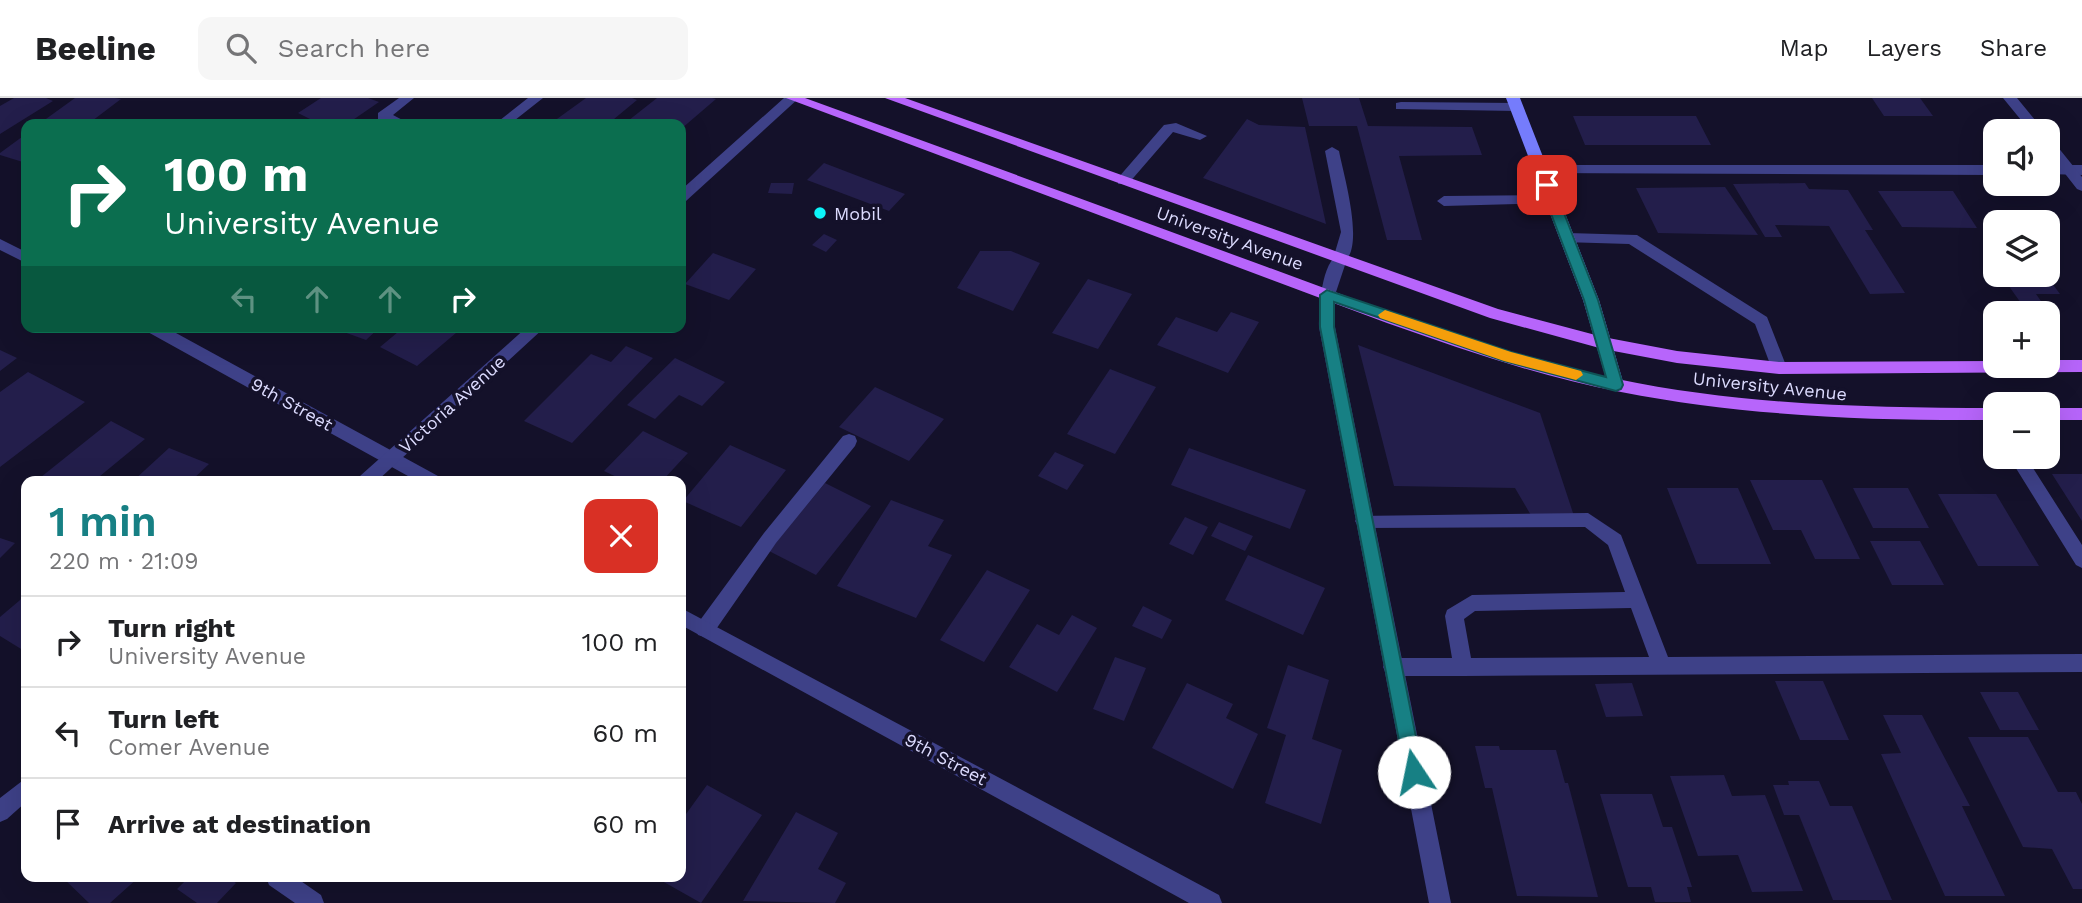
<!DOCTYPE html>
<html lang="en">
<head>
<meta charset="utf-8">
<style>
  body { margin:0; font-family:"Work Sans",sans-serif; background:#f6f6f6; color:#202124; height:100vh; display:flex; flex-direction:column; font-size:26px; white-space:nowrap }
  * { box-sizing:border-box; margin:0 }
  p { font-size:23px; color:#757577 }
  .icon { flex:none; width:38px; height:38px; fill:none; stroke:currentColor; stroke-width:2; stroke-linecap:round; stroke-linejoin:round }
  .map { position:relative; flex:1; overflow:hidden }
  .drawer { position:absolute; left:21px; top:378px; width:665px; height:406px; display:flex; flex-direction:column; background:#fff; border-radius:14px; box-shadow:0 7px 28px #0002 }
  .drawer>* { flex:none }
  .top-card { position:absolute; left:21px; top:21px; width:665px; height:214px; border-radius:14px; box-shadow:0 7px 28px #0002; background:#0b6e4f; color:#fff; overflow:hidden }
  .tools { position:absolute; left:1983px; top:21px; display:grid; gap:14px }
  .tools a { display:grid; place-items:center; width:77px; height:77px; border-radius:14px; background:#fff; box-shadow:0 7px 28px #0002; font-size:35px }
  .pin { position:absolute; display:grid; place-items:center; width:60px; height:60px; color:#fff; margin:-30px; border-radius:14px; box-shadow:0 4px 10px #0006 }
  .me { position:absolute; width:77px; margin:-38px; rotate:349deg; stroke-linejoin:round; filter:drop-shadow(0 0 5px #0008) }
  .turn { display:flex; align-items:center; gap:24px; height:147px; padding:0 28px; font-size:32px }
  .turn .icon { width:91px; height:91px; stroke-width:2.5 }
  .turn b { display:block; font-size:49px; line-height:60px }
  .lanes { display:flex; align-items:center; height:66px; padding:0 28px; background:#0003; justify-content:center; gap:35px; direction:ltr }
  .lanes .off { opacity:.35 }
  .round { display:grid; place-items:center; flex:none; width:74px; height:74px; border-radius:14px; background:#f6f6f6 }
  .headline { display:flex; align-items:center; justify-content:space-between; height:119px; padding:0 28px }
  h1 { font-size:42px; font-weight:600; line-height:52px; color:#178084 }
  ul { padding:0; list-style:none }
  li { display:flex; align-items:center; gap:21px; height:91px; padding:0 28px; border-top:2px solid #e0e0e0 }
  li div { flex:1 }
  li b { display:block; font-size:26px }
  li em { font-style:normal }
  header { display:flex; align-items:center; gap:42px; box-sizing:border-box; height:98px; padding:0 35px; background:#fff; border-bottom:2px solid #e0e0e0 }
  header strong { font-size:33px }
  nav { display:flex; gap:38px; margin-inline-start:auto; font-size:24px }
  .search { width:490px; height:63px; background:#f6f6f6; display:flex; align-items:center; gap:18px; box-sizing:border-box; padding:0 24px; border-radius:14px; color:#757577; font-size:26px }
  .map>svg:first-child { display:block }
  .building { fill:#231e4b }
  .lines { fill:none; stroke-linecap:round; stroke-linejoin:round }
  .service { fill:#3e4188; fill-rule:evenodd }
  .minor { fill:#3e4188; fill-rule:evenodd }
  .tertiary { fill:#3e4188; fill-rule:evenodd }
  .secondary { fill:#757cfc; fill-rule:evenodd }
  .primary { fill:#b765fb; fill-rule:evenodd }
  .route { fill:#178084; stroke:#0f5356; stroke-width:2 }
  .slow { fill:#f59e0b }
  .poi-dot { fill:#0cf4f9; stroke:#14112a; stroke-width:2.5 }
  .labels { text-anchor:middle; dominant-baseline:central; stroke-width:7; stroke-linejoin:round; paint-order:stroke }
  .poi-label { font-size:18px; fill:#dcdbfe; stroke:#14112a; text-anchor:start }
  .street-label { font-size:18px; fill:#dcdbfe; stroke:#14112a }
</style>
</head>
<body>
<header>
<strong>Beeline</strong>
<div class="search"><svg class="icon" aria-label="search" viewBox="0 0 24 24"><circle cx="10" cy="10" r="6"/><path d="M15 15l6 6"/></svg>Search here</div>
<nav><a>Map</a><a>Layers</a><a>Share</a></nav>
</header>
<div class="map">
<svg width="2082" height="805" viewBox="0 0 2082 805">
  <rect width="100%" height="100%" fill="#14112a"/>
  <path class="building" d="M14,0H46L53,3L0,36V8Z
    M75,0H115L121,1L88,26H39Z
    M321,0H368L379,4L347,26H320L298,15Z
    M586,0H632L637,2L608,26H550Z
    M657,0H712L716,1L681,31V26H624Z
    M1302,0H1359L1368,28L1472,29L1482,57L1399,58L1422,142H1387L1357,28H1309Z
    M1872,0H1920L1933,18H1884Z
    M1573,18H1696L1711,47H1585Z
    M1247,21L1259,27L1305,29L1326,126L1203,80Z
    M26,36V65L0,57V55Z
    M824,65L905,96L889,113L807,82Z
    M771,85H794L792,96L768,95Z
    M1805,85L1809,91L1848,92L1873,132H1865L1905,195L1870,196L1829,128L1775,127L1782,139H1765L1733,86Z
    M1725,89L1758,137L1658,135L1636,90Z
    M1878,93H1953L1977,130L1902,129Z
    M824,136L837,142L826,154L812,147Z
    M980,153H1011L1040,165L1013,213L957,190Z
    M713,155L756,171L729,202L685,186Z
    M2001,177H2046L2060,196H2036L2060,230H2048V215H2028Z
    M1088,181L1132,196L1098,251L1052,235Z
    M1231,214L1259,224L1228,275L1157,247L1176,219L1217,234Z
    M330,229H380L366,242Z
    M404,229H463L417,268L380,249Z
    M1358,247L1540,315L1574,418L1532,419L1515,390L1394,388Z
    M626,248L653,260L572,345L524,323L591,256L611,264Z
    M0,252L17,260L0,273Z
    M675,260L725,284L702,308L679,297L655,321L627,307Z
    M1110,271L1156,289L1115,356L1067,336Z
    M28,274L85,304L0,369V294Z
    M875,289L944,321L909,363L839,329Z
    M111,323L145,341L94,383H36Z
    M643,333L688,355L662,383H625L604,373Z
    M730,347L786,372L741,429L683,403Z
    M169,350L209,366L191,383H133Z
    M1189,350L1306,392L1290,431L1171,387Z
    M1055,354L1084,367L1067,392L1038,378Z
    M2052,376H2082V423Z
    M1750,382H1822L1860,461H1815L1801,432H1773Z
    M825,385L871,408L816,477L769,453Z
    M1667,390H1738L1771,466H1697Z
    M1853,390H1908L1929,430H1873Z
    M1938,396H1996L2039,468H1978Z
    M891,402L944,422L928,448L952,457L916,520L837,488Z
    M1185,419L1208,429L1193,457L1169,446Z
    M1219,424L1253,438L1245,453L1211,438Z
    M0,440L15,445L0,460Z
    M1870,443H1920L1944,487H1892Z
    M1248,457L1325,490L1303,537L1225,502Z
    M987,472L1030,492L984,564L940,542Z
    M26,497V554L0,538V519Z
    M1143,508L1172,522L1162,541L1132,528Z
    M1072,517L1097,530L1057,594L1009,569L1037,526L1059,537Z
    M1115,559L1146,570L1124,623L1093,611Z
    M1288,567L1329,582L1312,641L1342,652L1321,726L1265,705L1286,637L1267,630Z
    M1775,583H1823L1849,642H1800Z
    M1187,585L1233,606L1226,620L1258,636L1233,691L1152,650Z
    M1632,585L1643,618L1606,619L1595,586Z
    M1980,594H2018L2039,632H2000Z
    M1883,617H1922L1970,708H1962L2005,798H1945L1881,656L1901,655Z
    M1968,639H2028L2058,694H2076L2082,706V791H2073L2052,751L2023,749Z
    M1475,648H1499L1500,652H1556L1565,685H1568L1598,799L1517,798L1492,690H1485Z
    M1724,677L1732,698L1765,697L1803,793L1752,794L1738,757L1698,758L1670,678Z
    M1788,683H1819L1830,708H1852L1892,802H1833L1799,717H1784L1773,687H1789Z
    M707,687L762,717L701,805L655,779H681V723Z
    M1600,696H1652L1663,729H1672L1692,789H1687L1691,804H1655L1651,789H1628Z
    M796,714L838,735L818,771L846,785L835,805L743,803Z
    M62,779H139L110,805H89Z
    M189,779H227L236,785L217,805H197L177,791Z"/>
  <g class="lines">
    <path class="service" d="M399,0H414L393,17L410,26H391L378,21V15Z
      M528,0H543L510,26H495Z
      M1401,4L1516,5L1523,9L1516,13L1396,11V5Z
      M1176,25L1207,38L1200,42L1173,34L1128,86H1118V80L1164,27Z
      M1332,49L1339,53C1343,75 1368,157 1340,166L1333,161L1341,134L1325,53Z
      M1541,67H1995V77L1536,75V69Z
      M2082,67V77L2048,76V67Z
      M1552,97L1557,99V105L1444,108L1437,103L1444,98Z
      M1568,135L1637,137L1767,219L1787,270L1785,274H1773L1755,226L1629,146L1563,144V136Z
      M849,336L855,338L857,343L855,348L776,445L712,537L705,539L698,537L696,531L698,525L764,435L843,338Z
      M2009,359H2026L2082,447V470L2076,467Z
      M1588,415L1621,437L1668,559L2082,556V574L1463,578H1393L1386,575L1383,569L1386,563L1393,560H1452L1445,518L1447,512L1472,497L1625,494L1608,447L1585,429L1364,430L1358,428L1355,423L1358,418ZM1631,510L1649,559L1471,560L1464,521L1475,513Z
      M266,779H295L321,797L324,805H295L269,787Z"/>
    <path class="minor" d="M2003,0H2017L2044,33H2030Z
      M2048,42L2053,43L2082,79V93L2077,91L2048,54Z
      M0,141L26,154V165L0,152Z
      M1340,156L1347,161L1335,197V229L1451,805H1429L1319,229C1319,212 1321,162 1340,156Z
      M144,229H165L438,378L441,383H417L146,233Z
      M681,510L1219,797L1222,805H1189L681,527Z"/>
    <path class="tertiary" d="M784,0H799L686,103L681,105V92Z
      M527,229H545L377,383H357L360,378Z
      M26,680V704L7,721L0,724V700Z"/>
    <path class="secondary" d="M1506,0H1520L1599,202L1624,287L1622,291H1610L1608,287L1583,202Z"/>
    <path class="primary" d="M786,0H805C960,56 1114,113 1267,169C1382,211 1497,257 1617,281C1741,307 1869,310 1995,310V322C1870,323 1744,318 1621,294C1541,279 1464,252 1387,225Z
      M885,0H905L1498,211L1603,239L1677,253L1779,264L1995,263V268H2048V262H2082V274L1779,276L1677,265L1603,251L1490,220Z
      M2048,310H2082V322H2048Z"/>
  </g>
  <path class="route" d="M1547,83L1553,87L1598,202L1623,287L1621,291L1616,293L1504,263L1334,204V229L1423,674L1420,680L1414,683L1407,680L1405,674L1320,229V197L1327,192L1511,254L1606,279L1584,202L1540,87Z"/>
  <path class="slow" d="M1385,212L1511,254L1581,273L1583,277L1576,282L1504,263L1380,220L1378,217Z"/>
  <circle class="poi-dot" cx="820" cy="115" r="7"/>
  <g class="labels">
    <g class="poi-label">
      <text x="834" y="115">Mobil</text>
    </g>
    <g class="street-label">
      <text transform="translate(1230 140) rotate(20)">University Avenue</text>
      <text transform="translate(1770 288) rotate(6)">University Avenue</text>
      <text transform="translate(292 306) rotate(29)">9th Street</text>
      <text transform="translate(452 306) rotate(-42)">Victoria Avenue</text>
      <text transform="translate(946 661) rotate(28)">9th Street</text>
    </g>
  </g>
</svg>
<div class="tools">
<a><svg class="icon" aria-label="sound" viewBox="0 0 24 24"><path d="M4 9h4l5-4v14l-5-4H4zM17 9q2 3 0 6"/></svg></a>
<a><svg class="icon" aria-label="layers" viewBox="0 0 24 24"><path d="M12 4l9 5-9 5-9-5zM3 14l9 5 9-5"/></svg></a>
<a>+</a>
<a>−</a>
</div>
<div class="pin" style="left:1547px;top:87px;background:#d93025"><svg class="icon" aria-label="arrive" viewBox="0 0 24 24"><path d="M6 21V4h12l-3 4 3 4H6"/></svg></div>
<svg class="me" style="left:1414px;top:674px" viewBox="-20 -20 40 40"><circle r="19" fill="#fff"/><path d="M0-13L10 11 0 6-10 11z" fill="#178084"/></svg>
<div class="top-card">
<div class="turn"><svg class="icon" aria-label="right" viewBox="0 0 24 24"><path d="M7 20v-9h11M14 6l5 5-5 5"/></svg><div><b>100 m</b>University Avenue</div></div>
<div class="lanes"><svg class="icon off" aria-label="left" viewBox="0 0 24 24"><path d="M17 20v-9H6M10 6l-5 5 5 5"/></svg><svg class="icon off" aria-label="ahead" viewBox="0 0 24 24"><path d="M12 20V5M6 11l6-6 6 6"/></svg><svg class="icon off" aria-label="ahead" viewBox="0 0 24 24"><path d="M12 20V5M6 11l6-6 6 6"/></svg><svg class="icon" aria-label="right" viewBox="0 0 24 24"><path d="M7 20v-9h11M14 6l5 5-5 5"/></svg></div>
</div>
<section class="drawer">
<div class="headline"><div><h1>1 min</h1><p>220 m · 21:09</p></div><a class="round" style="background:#d93025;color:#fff"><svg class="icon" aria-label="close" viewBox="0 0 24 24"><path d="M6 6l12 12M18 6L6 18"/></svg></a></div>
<ul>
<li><svg class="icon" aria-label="right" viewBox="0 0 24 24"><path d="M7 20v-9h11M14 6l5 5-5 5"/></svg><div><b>Turn right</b><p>University Avenue</p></div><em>100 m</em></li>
<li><svg class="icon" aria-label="left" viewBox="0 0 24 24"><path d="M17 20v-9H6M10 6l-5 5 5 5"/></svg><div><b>Turn left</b><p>Comer Avenue</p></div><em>60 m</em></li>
<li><svg class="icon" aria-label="arrive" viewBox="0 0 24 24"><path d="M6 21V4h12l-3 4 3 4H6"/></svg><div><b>Arrive at destination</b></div><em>60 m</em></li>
</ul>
</section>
</div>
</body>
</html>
